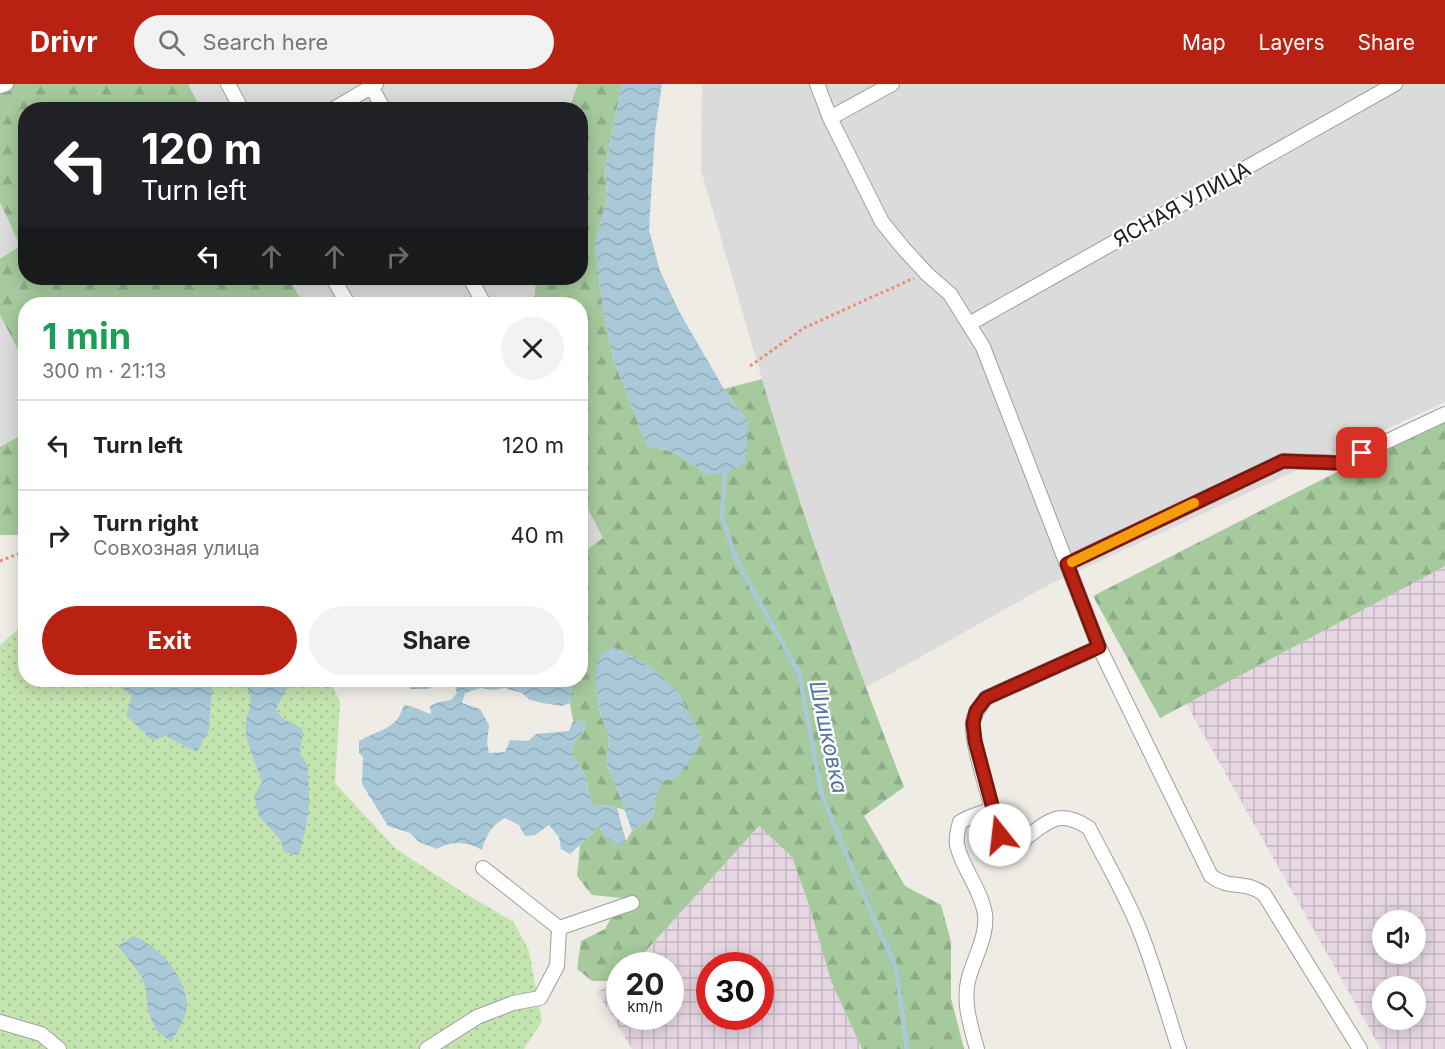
<!DOCTYPE html>
<html lang="en">
<head>
<meta charset="utf-8">
<style>
  body { margin:0; font-family:Inter,sans-serif; background:#f2f2f2; color:#222; height:100vh; display:flex; flex-direction:column; font-size:22px; white-space:nowrap }
  * { box-sizing:border-box; margin:0 }
  p { font-size:20px; color:#767676 }
  .icon { flex:none; width:33px; height:33px; fill:none; stroke:currentColor; stroke-width:2; stroke-linecap:round; stroke-linejoin:round }
  .map { position:relative; flex:1; overflow:hidden }
  .side { position:absolute; left:18px; top:213px; width:570px; height:390px; display:flex; flex-direction:column; background:#fff; border-radius:24px; box-shadow:0 3px 15px #0003 }
  .side>* { flex:none }
  .banner { position:absolute; left:18px; top:18px; width:570px; height:183px; border-radius:24px; box-shadow:0 3px 15px #0003; background:#202124; color:#fff; overflow:hidden }
  .fabs { position:absolute; left:1372px; top:826px; display:grid; gap:12px }
  .fabs a { display:grid; place-items:center; width:54px; height:54px; border-radius:50%; background:#fff; box-shadow:0 3px 15px #0003; font-size:30px }
  .speed { position:absolute; left:606px; top:868px; display:flex; gap:12px; font-size:30px; font-weight:700; text-align:center }
  .speed>* { display:grid; place-content:center; width:78px; height:78px; border-radius:50%; background:#fff; box-shadow:0 3px 15px #0003; line-height:1 }
  .speed small { font-size:15px; font-weight:400 }
  .speed .limit { border:9px solid #d22; background:#fff; color:#111 }
  .pin { position:absolute; display:grid; place-items:center; width:51px; height:51px; color:#fff; margin:-26px; border-radius:12px; box-shadow:0 3px 9px #0006 }
  .me { position:absolute; width:66px; margin:-33px; rotate:344deg; stroke-linejoin:round; filter:drop-shadow(0 0 4px #0008) }
  .turn { display:flex; align-items:center; gap:21px; height:126px; padding:0 24px; font-size:27px }
  .turn .icon { width:78px; height:78px; stroke-width:2.5 }
  .turn b { display:block; font-size:42px; line-height:51px }
  .lanes { display:flex; align-items:center; height:57px; padding:0 24px; background:#0003; justify-content:center; gap:30px; direction:ltr }
  .lanes .off { opacity:.35 }
  .round { display:grid; place-items:center; flex:none; width:63px; height:63px; border-radius:32px; background:#f2f2f2 }
  .head { display:flex; align-items:center; justify-content:space-between; height:102px; padding:0 24px }
  h1 { font-size:36px; font-weight:700; line-height:45px; color:#1e9e55 }
  .primary-button { display:flex; gap:12px; margin-top:auto; padding:12px 24px }
  .primary-button a { flex:1; height:69px; border-radius:36px; background:#b92212; color:#fff; font-size:24px; font-weight:700; line-height:69px; text-align:center }
  .primary-button a+a { background:#f2f2f2; color:#222 }
  ul { padding:0; list-style:none }
  li { display:flex; align-items:center; gap:18px; height:90px; padding:0 24px; border-top:2px solid #e0e0e0 }
  li div { flex:1 }
  li b { display:block; font-size:22px }
  li em { font-style:normal }
  header { display:flex; align-items:center; gap:36px; box-sizing:border-box; height:84px; padding:0 30px; background:#b92212; color:#fff }
  header strong { font-size:28px }
  nav { display:flex; gap:33px; margin-inline-start:auto; font-size:21px }
  .search { width:420px; height:54px; background:#f2f2f2; display:flex; align-items:center; gap:15px; box-sizing:border-box; padding:0 21px; border-radius:33px; color:#767676; font-size:22px }
  .map>svg:first-child { display:block }
  .residential { fill:#dcdbdb }
  .industrial { fill:url(#industrial-grid); fill-rule:evenodd }
  .grass { fill:url(#grass-dots) }
  .forest { fill:url(#forest-firs) }
  .water { fill:url(#water-waves) }
  .lines { fill:none; stroke-linecap:round; stroke-linejoin:round }
  .stream { stroke:#a9c9d8; stroke-width:4.5 }
  .minor-casing { stroke:#9f9f9f; stroke-width:16 }
  .path { stroke:#ed8e76; stroke-width:3; stroke-dasharray:3 3; stroke-linecap:butt }
  .minor { stroke:#fff; stroke-width:14 }
  .route-casing { stroke:#78160c; stroke-width:15 }
  .route { stroke:#b92212; stroke-width:10 }
  .slow { stroke:#f59e0b; stroke-width:10 }
  .labels { text-anchor:middle; dominant-baseline:central; stroke-width:4.5; stroke-linejoin:round; paint-order:stroke }
  .street-label { font-size:21px; fill:#1e1e1e; stroke:#fff }
  .water-label { font-size:22px; font-style:italic; fill:#5374a5; stroke:#fff }
</style>
</head>
<body>
<header>
<strong>Drivr</strong>
<div class="search"><svg class="icon" aria-label="search" viewBox="0 0 24 24"><circle cx="10" cy="10" r="6"/><path d="M15 15l6 6"/></svg>Search here</div>
<nav><a>Map</a><a>Layers</a><a>Share</a></nav>
</header>
<div class="map">
<svg width="1445" height="965" viewBox="0 0 1445 965">
  <defs>
    <pattern id="industrial-grid" width="8" height="8" patternUnits="userSpaceOnUse" patternTransform="scale(1.5)"><rect width="8" height="8" fill="#e6d7e2"/><path d="M0 4h8M4 0v8" fill="none" stroke="#c5b8c1"/></pattern>
    <pattern id="grass-dots" width="8" height="8" patternUnits="userSpaceOnUse" patternTransform="scale(1.5)"><rect width="8" height="8" fill="#c4e4af"/><path d="M2 2h.1M6 6h.1" fill="none" stroke="#a8c396" stroke-width="1.8" stroke-linecap="round"/></pattern>
    <pattern id="forest-firs" width="22" height="20" patternUnits="userSpaceOnUse" patternTransform="scale(1.5)"><rect width="22" height="20" fill="#a6c99d"/><path d="M5 1l3.5 6h-7zM16 11l3.5 6h-7z" fill="#8eac87"/></pattern>
    <pattern id="water-waves" width="16" height="10" patternUnits="userSpaceOnUse" patternTransform="scale(1.5)"><rect width="16" height="10" fill="#a9c9d8"/><path d="M0 5q4-4 8 0t8 0" fill="none" stroke="#91acb9"/></pattern>
  </defs>
  <rect width="100%" height="100%" fill="#eeece5"/>
  <path class="residential" d="M188,0H578L569,26L201,25Z
    M702,0H1445V318L1048,501L865,604L785,374L701,86Z
    M0,118L20,162L0,175Z
    M289,194H536L534,220H303Z
    M0,231L26,279L25,349L0,363Z
    M580,412L604,454L581,470H580Z"/>
  <path class="industrial" d="M1445,474V965H1381L1183,614ZM1383,837H1416V870H1383ZM1383,903H1416V936H1383Z
    M759,742L792,773L809,821L831,897L862,965H632L597,908L619,895L620,933H670V882H632ZM710,882H760V933H710Z"/>
  <path class="grass" d="M25,539L26,596H330L340,618L335,699L396,765L461,807L514,838L529,867L542,937L524,965H0V561Z"/>
  <path class="forest" d="M0,0H188L201,25L26,26V194H289L303,220H26L25,279L0,231V175L20,162L0,118Z
    M578,0H622L605,82L607,113L595,160L600,207L613,274L647,362C674,366 687,374 707,392L748,338L724,305L762,295C802,433 852,569 904,703L864,732L905,802L941,821L951,857V914L964,965H862L831,897L809,821L792,773L759,742L632,882H620L618,897H592L577,885L581,857L605,845L622,814L592,811L577,792L580,761L592,750L597,741L609,756L619,761L626,757L632,747L653,733L655,714L662,697L702,653L690,633L650,582L613,563L596,582V607L601,633L609,649L607,682L626,726L604,721L594,723C584,703 590,689 572,672L574,657L584,648L586,638L573,637L570,619L573,596H580L581,547L588,537L586,517L581,518V470L603,454L581,412L580,220H534L536,194H580V26L569,25Z
    M1445,333V482L1160,634L1093,512Z
    M25,349V451H0V363Z"/>
  <path class="water" d="M622,0H662L655,48L649,146L660,187L680,229L724,305L748,338L746,378L735,385L707,392C687,374 674,366 647,362L613,274L600,207L595,160L607,113L605,82Z
    M613,563L650,582L677,606L702,653L693,673L675,695L662,697L655,714L653,733L632,747L618,707L607,682L609,649L601,633L596,607V582L600,571Z
    M121,596H211L212,605L209,646L197,668L166,652L153,656C142,649 137,639 126,632L132,611L121,603Z
    M242,596H291L276,625L282,634L303,645L300,670L308,682C307,692 309,700 309,710C310,731 304,751 299,771L284,768L281,757L259,732L254,712L262,698C256,681 249,667 246,649C243,628 260,618 242,596Z
    M408,596H573L570,619L562,622L542,619L530,616L522,609L505,604L494,606L481,604L465,609L462,619L480,625L489,641L487,659L489,669L505,668L510,656L528,657L536,650L569,647L573,637L586,638L584,648L574,657L572,672C591,691 583,702 594,723L604,721L617,724L626,757L619,761L609,756L597,741L592,750L570,770L561,765L559,753L549,741L535,751L525,752L519,741L505,734C492,741 486,751 482,766C468,758 452,756 437,765L419,758L410,749L388,742L362,700L363,673L359,669V657C379,645 396,647 404,621C414,622 421,627 431,630L430,622L439,618L451,616L457,609L455,602L443,597L428,605H410Z
    M133,852C157,860 178,885 185,909C186,914 188,919 187,923C185,935 177,948 171,958L156,946L148,927L146,907L142,893L118,862Z"/>
  <g class="lines">
    <path class="stream" d="M725,388L722,433L735,473L799,589L822,711L856,794L896,884L907,965"/>
    <g class="minor-casing">
      <path id="minor" d="M228,0L242,26
        M370,0L384,26
        M817,0L830,34L882,138L904,165L927,190L950,210L983,263L1099,563L986,614C981,621 974,629 973,638C971,657 987,705 992,725L970,733L960,738C958,745 956,754 957,761C962,784 981,805 985,830C988,852 973,876 968,897C963,920 971,943 977,965
        M0,2L6,0
        M332,26L376,0
        M830,34L892,0
        M333,194L348,220
        M470,194L484,220
        M969,240L1395,0
        M1067,480L1283,377L1341,379L1445,330
        M1099,563L1211,792C1232,807 1243,795 1264,810L1360,965
        M992,725C998,745 997,755 1019,759C1046,740 1057,722 1089,744C1106,778 1126,811 1140,847C1155,885 1166,925 1179,965
        M483,784L559,844L632,819
        M0,938L41,950L59,965
        M427,965L477,933L513,919L540,914L557,882L559,844"/>
    </g>
    <path class="path" d="M750,282L804,244L914,194
      M0,477L26,467"/>
    <use href="#minor" class="minor"/>
  </g>
  <g class="lines">
    <g class="route-casing">
      <path id="route" d="M1000,751L975,657L973,639L976,627L986,614L1099,563L1067,480L1283,377L1341,379L1362,369"/>
    </g>
    <use href="#route" class="route"/>
    <path class="slow" d="M1072,478L1194,419"/>
  </g>
  <g class="labels">
    <g class="street-label">
      <text transform="translate(1182 120) rotate(-29)">ЯСНАЯ УЛИЦА</text>
    </g>
    <g class="water-label">
      <text transform="translate(829 653) rotate(78)">Шишковка</text>
    </g>
  </g>
</svg>
<div class="fabs">
<a><svg class="icon" aria-label="sound" viewBox="0 0 24 24"><path d="M4 9h4l5-4v14l-5-4H4zM17 9q2 3 0 6"/></svg></a>
<a><svg class="icon" aria-label="search" viewBox="0 0 24 24"><circle cx="10" cy="10" r="6"/><path d="M15 15l6 6"/></svg></a>
</div>
<div class="speed"><div>20<small>km/h</small></div><div class="limit">30</div></div>
<div class="pin" style="left:1362px;top:369px;background:#d93025"><svg class="icon" aria-label="arrive" viewBox="0 0 24 24"><path d="M6 21V4h12l-3 4 3 4H6"/></svg></div>
<svg class="me" style="left:1000px;top:751px" viewBox="-20 -20 40 40"><circle r="19" fill="#fff"/><path d="M0-13L10 11 0 6-10 11z" fill="#b92212"/></svg>
<div class="banner">
<div class="turn"><svg class="icon" aria-label="left" viewBox="0 0 24 24"><path d="M17 20v-9H6M10 6l-5 5 5 5"/></svg><div><b>120 m</b>Turn left</div></div>
<div class="lanes"><svg class="icon" aria-label="left" viewBox="0 0 24 24"><path d="M17 20v-9H6M10 6l-5 5 5 5"/></svg><svg class="icon off" aria-label="ahead" viewBox="0 0 24 24"><path d="M12 20V5M6 11l6-6 6 6"/></svg><svg class="icon off" aria-label="ahead" viewBox="0 0 24 24"><path d="M12 20V5M6 11l6-6 6 6"/></svg><svg class="icon off" aria-label="right" viewBox="0 0 24 24"><path d="M7 20v-9h11M14 6l5 5-5 5"/></svg></div>
</div>
<section class="side">
<div class="head"><div><h1>1 min</h1><p>300 m · 21:13</p></div><a class="round"><svg class="icon" aria-label="close" viewBox="0 0 24 24"><path d="M6 6l12 12M18 6L6 18"/></svg></a></div>
<ul>
<li><svg class="icon" aria-label="left" viewBox="0 0 24 24"><path d="M17 20v-9H6M10 6l-5 5 5 5"/></svg><div><b>Turn left</b></div><em>120 m</em></li>
<li><svg class="icon" aria-label="right" viewBox="0 0 24 24"><path d="M7 20v-9h11M14 6l5 5-5 5"/></svg><div><b>Turn right</b><p>Совхозная улица</p></div><em>40 m</em></li>
</ul>
<div class="primary-button"><a>Exit</a><a>Share</a></div>
</section>
</div>
</body>
</html>
